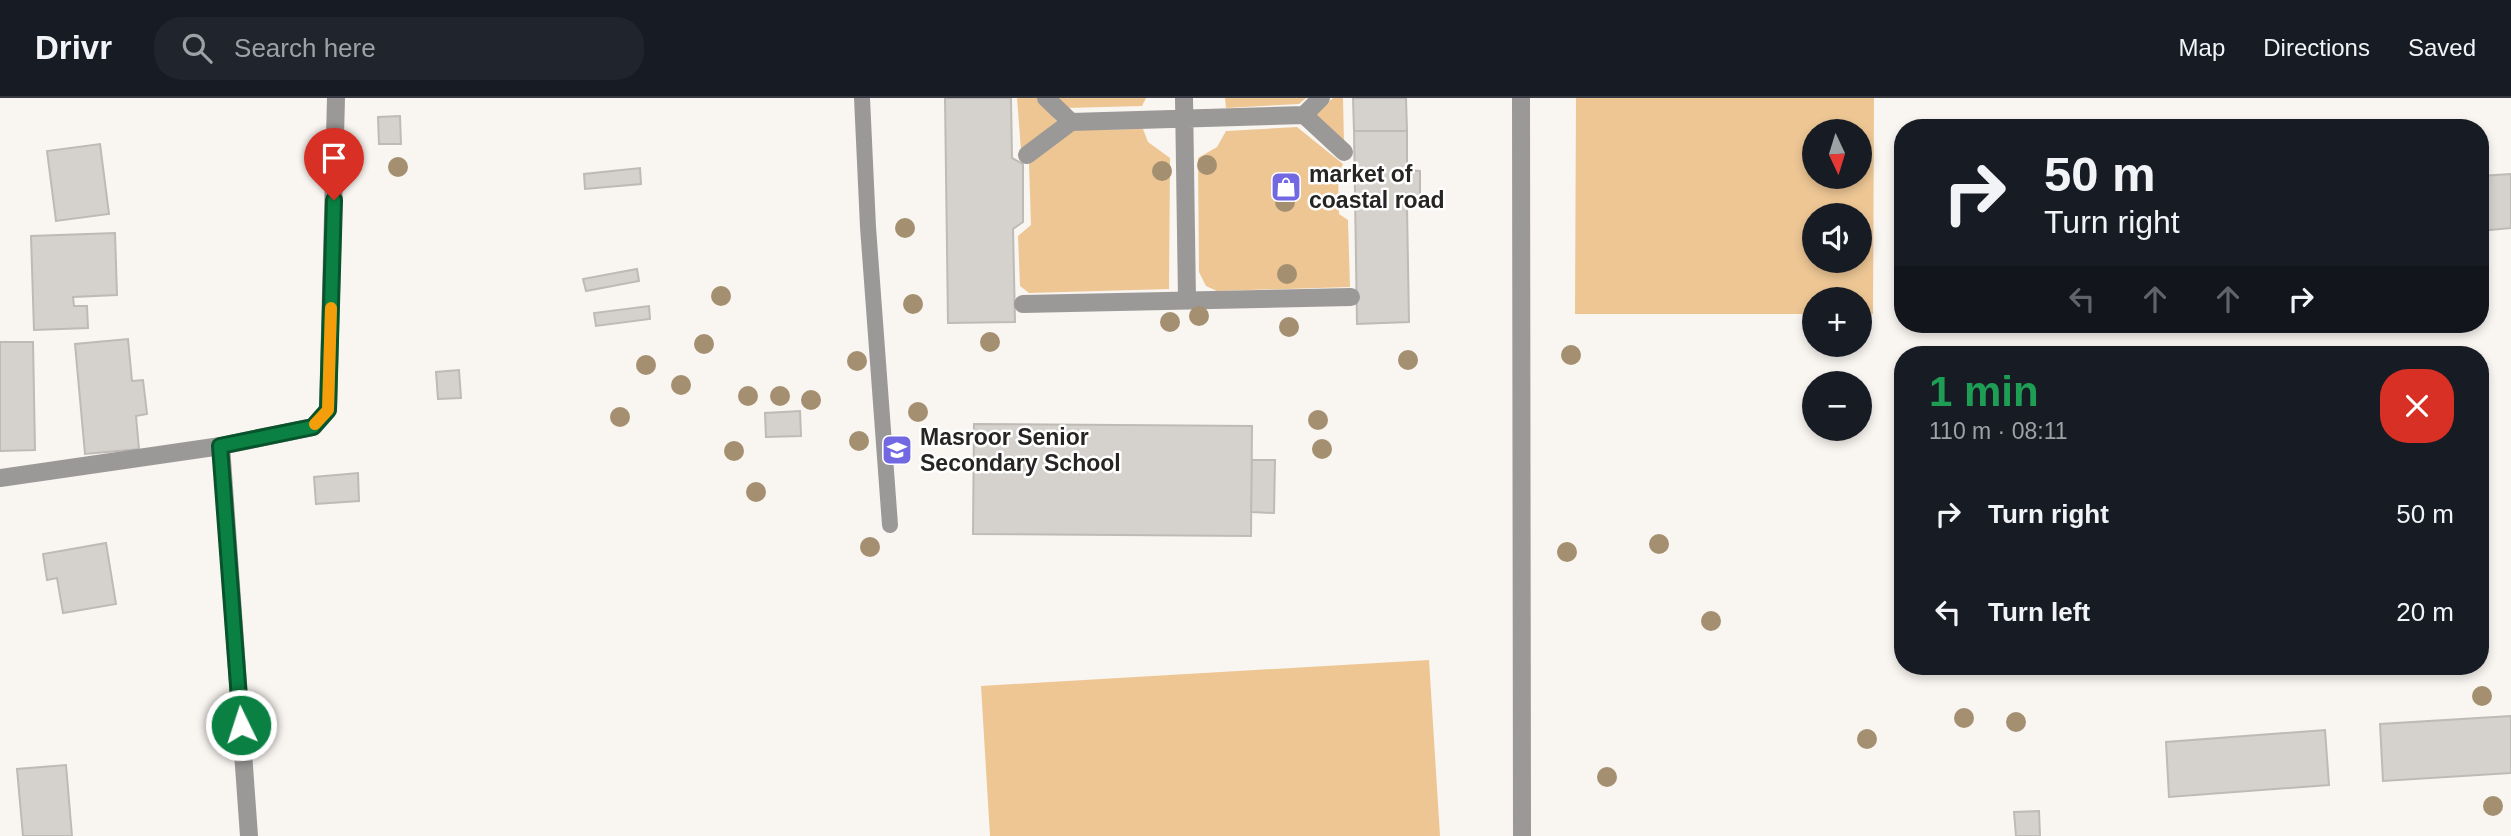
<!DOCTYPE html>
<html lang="en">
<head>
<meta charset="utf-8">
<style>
  body { margin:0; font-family:Helvetica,sans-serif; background:#20242c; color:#f1f3f6; height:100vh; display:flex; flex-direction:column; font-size:26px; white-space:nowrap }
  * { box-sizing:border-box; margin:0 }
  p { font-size:23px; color:#9ea1a6 }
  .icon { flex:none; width:38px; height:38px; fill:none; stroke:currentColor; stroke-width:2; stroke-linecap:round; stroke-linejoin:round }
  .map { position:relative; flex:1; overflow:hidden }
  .panel { position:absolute; left:1894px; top:248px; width:595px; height:329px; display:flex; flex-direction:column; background:#171b24; border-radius:28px; box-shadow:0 4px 10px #0003 }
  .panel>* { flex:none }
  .top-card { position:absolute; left:1894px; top:21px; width:595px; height:214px; border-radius:28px; box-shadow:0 4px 10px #0003; background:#171b24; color:#f1f3f6; overflow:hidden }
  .needle { width:46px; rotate:176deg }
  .buttons { position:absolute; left:1802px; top:21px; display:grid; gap:14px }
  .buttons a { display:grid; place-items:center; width:70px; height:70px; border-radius:50%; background:#171b24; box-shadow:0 4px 10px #0003; font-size:35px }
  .pin { position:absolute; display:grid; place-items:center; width:60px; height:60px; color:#fff; margin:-72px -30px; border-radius:50% 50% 50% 0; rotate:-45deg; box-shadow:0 0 7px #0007 }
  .pin .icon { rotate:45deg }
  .me { position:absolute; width:77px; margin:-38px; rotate:356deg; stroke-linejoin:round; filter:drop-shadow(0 0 5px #0008) }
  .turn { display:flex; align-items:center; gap:24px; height:147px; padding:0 35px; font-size:32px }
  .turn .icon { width:91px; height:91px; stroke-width:2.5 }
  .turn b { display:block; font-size:49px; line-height:60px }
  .lanes { display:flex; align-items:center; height:66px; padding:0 35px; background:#0003; justify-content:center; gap:35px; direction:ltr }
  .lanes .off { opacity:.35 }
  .round { display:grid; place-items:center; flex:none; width:74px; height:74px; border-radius:28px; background:#20242c }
  .head { display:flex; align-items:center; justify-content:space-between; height:119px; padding:0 35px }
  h1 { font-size:42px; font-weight:800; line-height:52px; color:#1e9e55 }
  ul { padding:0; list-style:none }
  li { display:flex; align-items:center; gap:21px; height:98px; padding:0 35px }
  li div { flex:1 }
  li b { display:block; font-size:26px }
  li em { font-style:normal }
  header { display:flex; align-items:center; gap:42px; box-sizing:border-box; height:98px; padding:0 35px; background:#171b24; border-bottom:2px solid #363941 }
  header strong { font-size:33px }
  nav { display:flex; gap:38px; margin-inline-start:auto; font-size:24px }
  .search { width:490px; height:63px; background:#20242c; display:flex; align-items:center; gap:18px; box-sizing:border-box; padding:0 24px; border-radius:28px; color:#9ea1a6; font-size:26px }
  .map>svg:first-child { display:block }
  .green { fill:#edc694; fill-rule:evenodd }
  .building { fill:#d5d2cd; stroke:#bebab6; stroke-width:2 }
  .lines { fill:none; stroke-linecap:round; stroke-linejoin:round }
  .lane { stroke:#9b9998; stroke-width:16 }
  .street { stroke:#9b9998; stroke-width:18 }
  .tree { fill:#a49071 }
  .route-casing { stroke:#07532c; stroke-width:18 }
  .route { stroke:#0b8043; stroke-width:12 }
  .slow { stroke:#f59e0b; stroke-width:12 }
  .labels { text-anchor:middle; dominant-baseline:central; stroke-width:5; stroke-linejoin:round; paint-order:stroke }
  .poi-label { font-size:23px; font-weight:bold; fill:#262523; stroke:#fff; text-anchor:start }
</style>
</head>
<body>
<header>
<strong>Drivr</strong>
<div class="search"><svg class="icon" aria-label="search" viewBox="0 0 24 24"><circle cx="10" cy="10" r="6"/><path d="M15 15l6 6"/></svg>Search here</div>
<nav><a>Map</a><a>Directions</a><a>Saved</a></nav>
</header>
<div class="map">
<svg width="2511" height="738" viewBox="0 0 2511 738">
  <rect width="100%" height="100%" fill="#f9f5f1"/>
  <path class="green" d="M1017,0H1038L1057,24L1021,52Z
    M1058,0H1146L1142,8L1067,10Z
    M1225,0H1306L1299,6L1226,10Z
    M1333,0H1343L1344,46L1312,19Z
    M1576,0H1874L1873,216H1860V201H1815V216H1575ZM1860,33V79H1815V33ZM1860,117V163H1815V117Z
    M1297,29L1343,66L1338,77L1339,116L1348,122L1350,189L1217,193L1206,188L1199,174L1198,60L1217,49L1226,33Z
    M1143,31L1148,44L1170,60L1169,191L1029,195L1020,188L1018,138L1031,127L1029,66L1070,32Z
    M1429,562L1440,738H990L981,588Z"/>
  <path class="building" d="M945,0H1011L1012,60L1023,66V124L1013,131L1015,224L948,225Z
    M1353,0H1406L1407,33H1354Z
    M400,18L401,46H379L378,19Z
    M1354,33H1407V72L1420,73V109H1407L1409,224L1357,226Z
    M100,46L109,116L56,123L47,53Z
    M640,70L641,86L585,91L584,76Z
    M2511,76V130L2480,133V78Z
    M115,135L117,197L73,199L74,208H87L88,230L34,232L31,138Z
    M637,171L639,183L586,193L583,181Z
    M649,208L650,221L596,228L594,215Z
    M128,241L132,283L143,282L147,316L136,318L139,351L85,356L75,246Z
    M0,244H33L35,352L0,353Z
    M459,272L461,300L438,301L436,274Z
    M800,313L801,338L766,339L765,315Z
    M974,326L1252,328L1251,438L973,436Z
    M1252,362H1275L1274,415L1251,414Z
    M358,375L359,403L316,406L314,379Z
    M106,445L116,506L63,515L57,480L47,482L43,456Z
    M2511,618V675L2383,683L2380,626Z
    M2325,632L2329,687L2169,699L2166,644Z
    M66,667L72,738H23L17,671Z
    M2039,713L2040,738H2016L2014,714Z"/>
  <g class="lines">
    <path class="lane" d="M862,0L868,129L890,427"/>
    <path class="street" d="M1046,0L1071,24
      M1184,0L1187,202
      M1521,0L1522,738
      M1304,17L1321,0
      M1027,57L1071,24L1304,17L1344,54
      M1023,206L1351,199
      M221,348L249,738
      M0,380L221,348L313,329L328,312L336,0"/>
  </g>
  <g class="tree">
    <circle cx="1207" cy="67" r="10"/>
    <circle cx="398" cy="69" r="10"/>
    <circle cx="1162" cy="73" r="10"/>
    <circle cx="1285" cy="104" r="10"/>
    <circle cx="905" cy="130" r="10"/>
    <circle cx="1287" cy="176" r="10"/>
    <circle cx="721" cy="198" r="10"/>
    <circle cx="913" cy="206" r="10"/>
    <circle cx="1199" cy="218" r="10"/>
    <circle cx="1170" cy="224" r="10"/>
    <circle cx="1289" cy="229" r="10"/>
    <circle cx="990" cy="244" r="10"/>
    <circle cx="704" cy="246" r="10"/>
    <circle cx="1571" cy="257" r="10"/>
    <circle cx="1408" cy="262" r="10"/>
    <circle cx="857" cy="263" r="10"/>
    <circle cx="646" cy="267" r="10"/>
    <circle cx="681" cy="287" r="10"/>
    <circle cx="748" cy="298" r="10"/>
    <circle cx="780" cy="298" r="10"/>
    <circle cx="811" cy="302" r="10"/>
    <circle cx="918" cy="314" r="10"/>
    <circle cx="620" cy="319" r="10"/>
    <circle cx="1318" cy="322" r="10"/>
    <circle cx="859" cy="343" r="10"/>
    <circle cx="1322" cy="351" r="10"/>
    <circle cx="734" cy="353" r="10"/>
    <circle cx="756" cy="394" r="10"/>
    <circle cx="1659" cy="446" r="10"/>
    <circle cx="870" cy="449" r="10"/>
    <circle cx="1567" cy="454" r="10"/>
    <circle cx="1711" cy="523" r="10"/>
    <circle cx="2482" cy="598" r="10"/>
    <circle cx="1964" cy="620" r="10"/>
    <circle cx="2016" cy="624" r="10"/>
    <circle cx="1867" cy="641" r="10"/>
    <circle cx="1607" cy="679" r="10"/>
    <circle cx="2493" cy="708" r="10"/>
  </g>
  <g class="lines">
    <g class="route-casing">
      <path id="route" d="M241,627L220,348L313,329L328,312L334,102"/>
    </g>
    <use href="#route" class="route"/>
    <path class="slow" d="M315,326L328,312L331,210"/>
  </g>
  <defs>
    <g id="shop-square" transform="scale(1.575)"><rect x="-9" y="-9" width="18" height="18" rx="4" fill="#7268e2" stroke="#fff"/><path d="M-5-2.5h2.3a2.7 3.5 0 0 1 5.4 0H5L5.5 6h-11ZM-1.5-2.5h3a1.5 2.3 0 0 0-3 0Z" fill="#fff"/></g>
    <g id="school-square" transform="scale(1.575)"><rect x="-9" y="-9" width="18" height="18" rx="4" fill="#7268e2" stroke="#fff"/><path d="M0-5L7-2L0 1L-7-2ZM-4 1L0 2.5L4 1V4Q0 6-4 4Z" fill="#fff"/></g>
  </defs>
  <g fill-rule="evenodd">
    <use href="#shop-square" x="1286" y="89"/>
    <use href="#school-square" x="897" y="352"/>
  </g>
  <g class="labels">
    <g class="poi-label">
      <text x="1309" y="76">market of<tspan x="1309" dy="26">coastal road</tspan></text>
      <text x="920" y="339">Masroor Senior<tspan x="920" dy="26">Secondary School</tspan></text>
    </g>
  </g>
</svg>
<div class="buttons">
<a><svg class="needle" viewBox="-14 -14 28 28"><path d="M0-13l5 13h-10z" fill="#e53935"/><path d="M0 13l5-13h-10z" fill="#9ea1a6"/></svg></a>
<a><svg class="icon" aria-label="sound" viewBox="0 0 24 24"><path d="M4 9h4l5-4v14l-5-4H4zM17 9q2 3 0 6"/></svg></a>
<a>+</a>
<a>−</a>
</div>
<div class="pin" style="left:334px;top:102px;background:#d93025"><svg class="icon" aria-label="arrive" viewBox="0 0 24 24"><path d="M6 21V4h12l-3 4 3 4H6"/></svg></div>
<svg class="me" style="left:241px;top:627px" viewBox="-20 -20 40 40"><circle r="17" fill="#0b8043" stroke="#fff" stroke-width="3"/><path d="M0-11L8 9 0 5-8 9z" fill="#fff"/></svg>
<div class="top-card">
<div class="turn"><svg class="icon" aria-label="right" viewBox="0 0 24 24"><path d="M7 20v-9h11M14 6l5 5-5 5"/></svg><div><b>50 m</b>Turn right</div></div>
<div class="lanes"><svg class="icon off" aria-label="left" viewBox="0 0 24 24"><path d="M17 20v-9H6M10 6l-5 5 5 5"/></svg><svg class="icon off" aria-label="ahead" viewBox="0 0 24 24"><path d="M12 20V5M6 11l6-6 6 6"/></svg><svg class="icon off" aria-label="ahead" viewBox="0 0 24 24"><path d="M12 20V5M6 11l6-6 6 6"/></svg><svg class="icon" aria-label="right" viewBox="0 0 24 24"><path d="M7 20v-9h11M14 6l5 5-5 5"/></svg></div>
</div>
<section class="panel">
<div class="head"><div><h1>1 min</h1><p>110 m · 08:11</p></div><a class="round" style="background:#d93025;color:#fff"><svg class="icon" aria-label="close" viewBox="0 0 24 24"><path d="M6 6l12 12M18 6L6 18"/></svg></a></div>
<ul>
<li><svg class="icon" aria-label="right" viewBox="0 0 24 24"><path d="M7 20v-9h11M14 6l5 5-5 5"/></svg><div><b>Turn right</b></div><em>50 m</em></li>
<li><svg class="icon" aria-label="left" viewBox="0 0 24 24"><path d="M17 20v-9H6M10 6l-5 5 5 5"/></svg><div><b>Turn left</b></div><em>20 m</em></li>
</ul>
</section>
</div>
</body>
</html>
